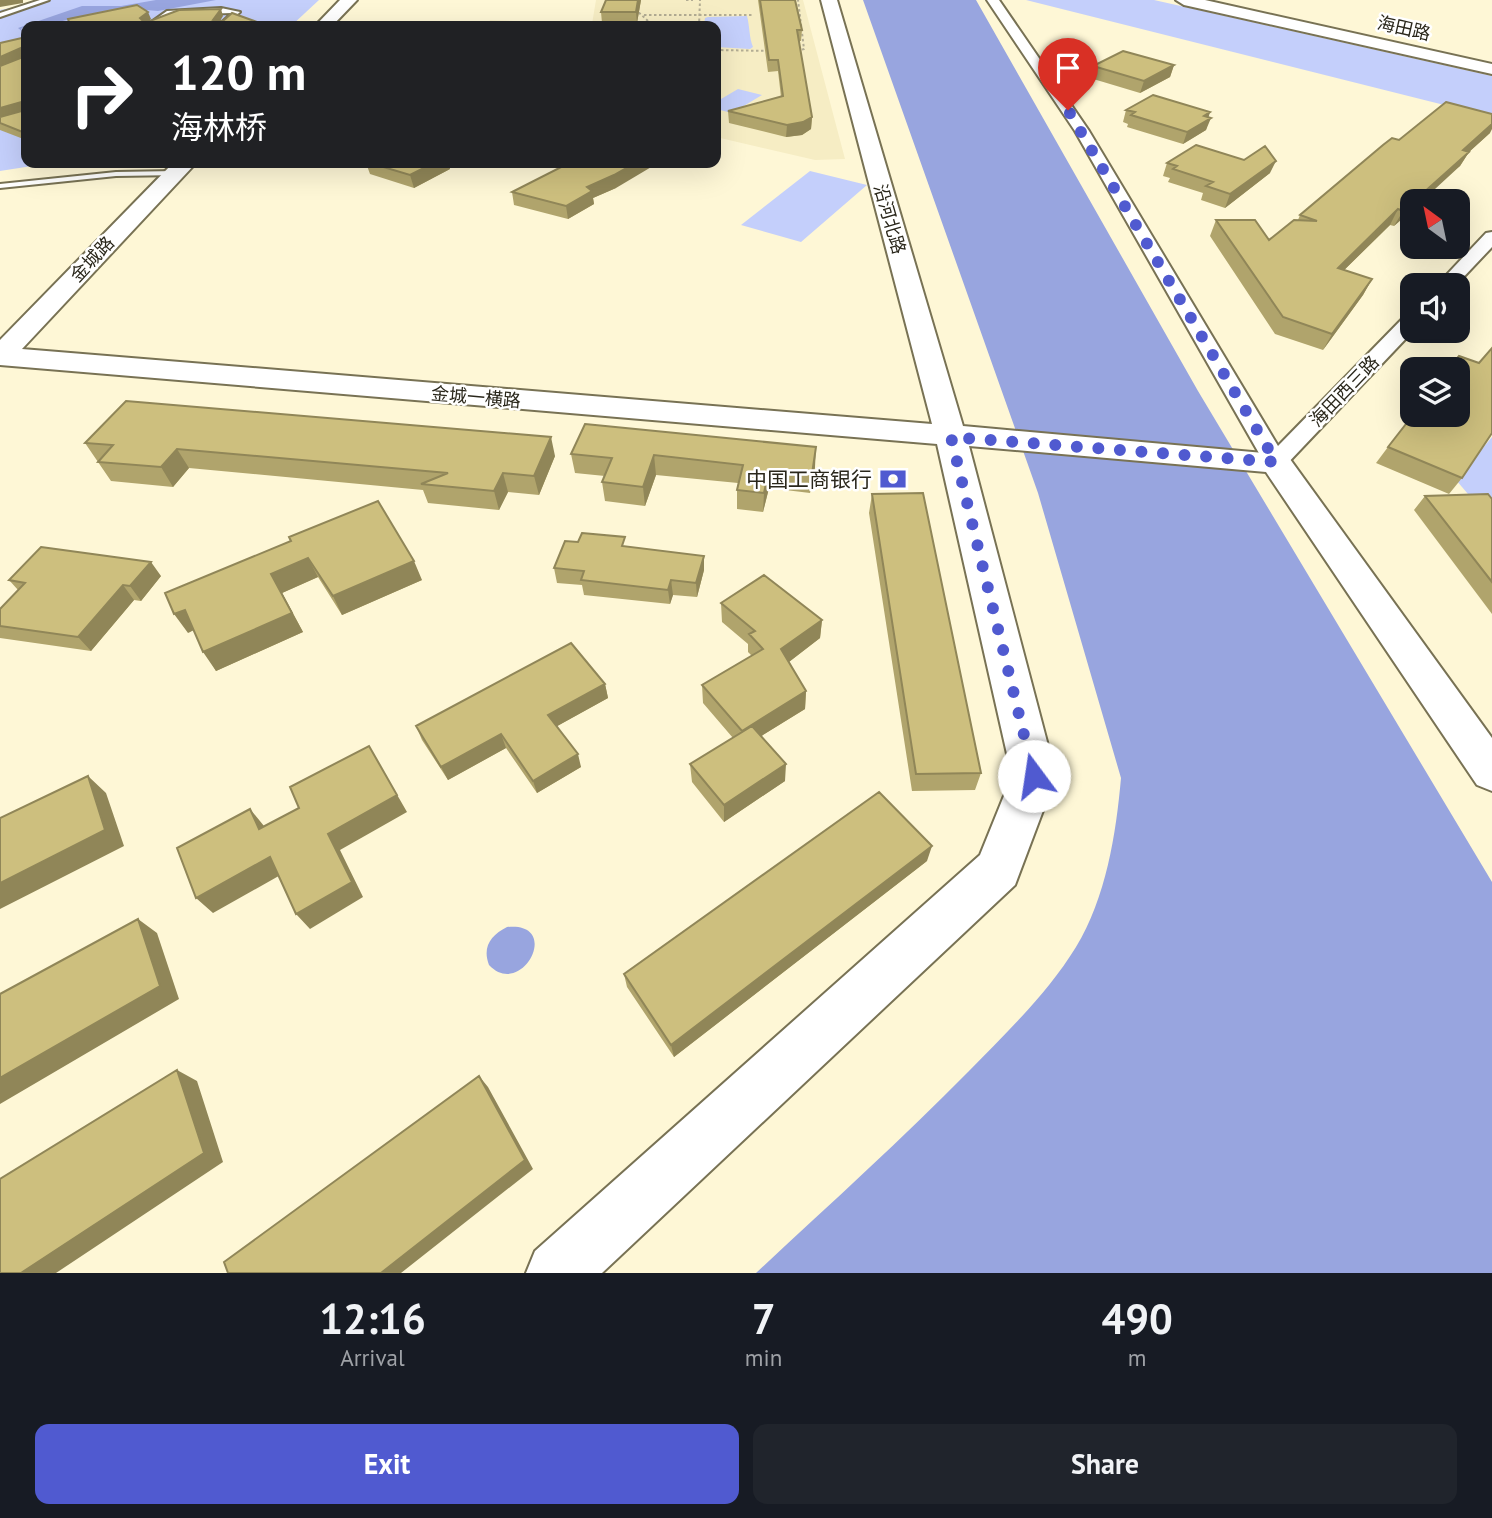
<!DOCTYPE html>
<html lang="en">
<head>
<meta charset="utf-8">
<style>
  body { margin:0; font-family:"PT Sans","Noto Sans SC",sans-serif; background:#20242c; color:#f1f3f6; height:100vh; display:flex; flex-direction:column; font-size:26px; white-space:nowrap }
  * { box-sizing:border-box; margin:0 }
  p { font-size:23px; color:#9ea1a6 }
  .icon { flex:none; width:38px; height:38px; fill:none; stroke:currentColor; stroke-width:2; stroke-linecap:round; stroke-linejoin:round }
  .map { position:relative; height:1273px; overflow:hidden }
  .side { display:flex; flex-direction:column; background:#171b24; flex:1 }
  .side>* { flex:none }
  .hud { position:absolute; left:21px; top:21px; width:700px; height:147px; border-radius:14px; box-shadow:0 7px 28px #0002; background:#202124; color:#fff; overflow:hidden }
  .needle { width:46px; rotate:327deg }
  .tools { position:absolute; left:1400px; top:189px; display:grid; gap:14px }
  .tools a { display:grid; place-items:center; width:70px; height:70px; border-radius:14px; background:#171b24; box-shadow:0 7px 28px #0002; font-size:35px }
  .pin { position:absolute; display:grid; place-items:center; width:60px; height:60px; color:#fff; margin:-72px -30px; border-radius:50% 50% 50% 0; rotate:-45deg; box-shadow:0 0 7px #0007 }
  .pin .icon { rotate:45deg }
  .me { position:absolute; width:77px; margin:-38px; rotate:346deg; stroke-linejoin:round; filter:drop-shadow(0 0 5px #0008) }
  .turn { display:flex; align-items:center; gap:24px; height:147px; padding:0 35px; font-size:32px }
  .turn .icon { width:91px; height:91px; stroke-width:2.5 }
  .turn b { display:block; font-size:49px; line-height:60px }
  .eta { display:flex; justify-content:space-evenly; align-items:center; height:119px; text-align:center }
  .eta b { font-size:42px; font-weight:700; line-height:49px }
  .primary-button { display:flex; gap:14px; margin-top:auto; padding:14px 35px }
  .primary-button a { flex:1; height:80px; border-radius:14px; background:#505ad0; color:#fff; font-size:28px; font-weight:700; line-height:80px; text-align:center }
  .primary-button a+a { background:#20242c; color:#f1f3f6 }
  .map>svg:first-child { display:block }
  .built { fill:#f6edc4 }
  .green { fill:#c4cffb }
  .water { fill:#98a5df }
  .lines { fill:none; stroke-linecap:round; stroke-linejoin:round }
  .lane-casing { stroke:#787254; stroke-width:4 }
  .street-casing { stroke:#787254; stroke-width:4 }
  .secondary-casing { stroke:#787254; stroke-width:4 }
  .primary-casing { stroke:#787254; stroke-width:4 }
  .path { stroke:#b3ad94; stroke-width:2; stroke-dasharray:2.5 2.5; stroke-linecap:butt }
  .lane { fill:#fff; fill-rule:evenodd }
  .street { fill:#fff; fill-rule:evenodd }
  .secondary { fill:#fff; fill-rule:evenodd }
  .primary { fill:#fff; fill-rule:evenodd }
  .wall { fill:#b0a46c }
  .shaded-wall { fill:#908658 }
  .building { fill:#cdbf7e; stroke:#908658; stroke-width:2 }
  .route { stroke:#505ad0; stroke-width:12; stroke-dasharray:0 21.6 }
  .labels { text-anchor:middle; dominant-baseline:central; stroke-width:5; stroke-linejoin:round; paint-order:stroke }
  .far-street-label { font-size:18px; fill:#2a271b; stroke:#fff }
  .poi-label { font-size:21px; fill:#2a271b; stroke:#fff; text-anchor:end }
</style>
</head>
<body>
<div class="map">
<svg width="1492" height="1273" viewBox="0 0 1492 1273">
  <rect width="100%" height="100%" fill="#fef7d6"/>
  <path class="built" d="M596,0H803L845,159L815,160L716,137V26H488L490,20L592,24Z"/>
  <path class="green" d="M35,0H319L291,26H26V163H51L0,171V10L26,5Z
    M1026,0H1154L1492,76V117Z
    M747,16C750,28 749,37 753,47L750,49L716,47V26H704L705,18L708,17Z
    M738,89L762,95L732,113L716,109V102Z
    M810,171L867,185L801,242L741,225Z
    M1492,437V522L1456,480Z"/>
  <path class="water" d="M156,0H216L158,11L134,9L70,19L44,26H26L21,29L23,32L18,28L82,6H121Z
    M863,0H976L1198,391L1492,882V1273H756C828,1206 900,1141 969,1071C1007,1032 1047,994 1076,947C1106,898 1116,834 1121,778L1038,493Z
    M507,927C563,921 522,1000 489,965C482,947 491,935 507,927Z"/>
  <g class="lines">
    <g class="lane-casing">
      <path id="lane" d="M40,0H49L0,17V13Z
        M221,8L240,12L224,26H218L232,13L168,15L153,26H146L167,11Z
        M176,171L180,173L179,175L116,176L0,188V184L116,172Z"/>
    </g>
    <g class="street-casing">
      <path id="street" d="M987,0H999L1089,131L1278,446L1405,316L1412,314L1413,331L1284,467L1276,470L1268,467L1264,462L1075,131Z
        M1492,232V247L1456,285H1437L1486,233Z"/>
    </g>
    <g class="secondary-casing">
      <path id="secondary" d="M340,0H357L332,26H315Z
        M821,0H837L963,426L1287,455L1492,738V791L1477,785L1266,472L969,446L1056,776L1015,885L602,1273H526L535,1251L980,855L1012,776L937,444L0,365V340L173,163H196L22,349L932,424Z"/>
    </g>
    <g class="primary-casing">
      <path id="primary" d="M1176,0H1205L1492,64V74L1184,5Z"/>
    </g>
    <path class="path" d="M639,0L635,9L648,21L643,26
      M686,0H693
      M644,15H753
      M603,26L597,24L604,26
      M699,26L700,0
      M716,50L771,51
      M797,51L804,49L798,0"/>
    <use href="#lane" class="lane"/>
    <use href="#street" class="street"/>
    <use href="#secondary" class="secondary"/>
    <use href="#primary" class="primary"/>
  </g>
  <path class="wall" d="M606,0H641L637,23H602L601,12Z
    M758,0H795L802,30L801,41H799L812,117L811,129L802,135L786,137L729,123L728,111L781,97L778,71L768,72Z
    M26,37V140L0,130V43Z
    M1174,65L1170,77L1140,93L1090,78L1093,66Z
    M1126,110L1209,117L1206,130L1183,144L1127,127L1128,124L1123,122Z
    M1490,133L1469,152L1460,166L1412,201V210L1394,226L1390,225L1344,270L1372,279L1363,295L1323,350L1275,334L1210,236L1216,220L1269,240L1298,220L1300,215L1399,140Z
    M366,163H454L449,165L450,169L414,188L370,174Z
    M1167,163L1270,173L1225,208L1201,200L1203,193L1168,182L1170,178L1163,176Z
    M616,188L593,198L594,204L568,219L514,205L512,192Z
    M1479,363L1462,478L1449,494L1376,463L1388,447Z
    M585,424L815,467L810,493L769,488L763,512L737,509V490L738,483L656,475L645,506L605,501L602,482L605,476L575,473L571,454Z
    M85,443L555,456L539,495L508,492L499,510L428,503L423,490L189,468L173,487L111,481Z
    M872,494L981,773L975,790L912,791L869,513Z
    M1425,496L1492,499V614L1414,510Z
    M291,541L422,580L342,615L318,577L282,593L303,632L216,671L193,630L188,633Z
    M627,546L704,570L697,597L673,595L670,604L584,595L582,585L557,583L554,568Z
    M161,576L141,601L134,600L91,651L0,638V609L18,590L9,580Z
    M721,603L822,620L820,638L789,662L806,691L805,709L761,736L785,781L724,822L692,782L690,764L733,738L703,703L702,685L752,656L748,652V644L722,622Z
    M605,684L608,698L557,726L581,767L537,793L506,748L448,780L422,740L416,726Z
    M927,861L674,1057L627,987L624,974Z"/>
  <path class="shaded-wall" d="M0,0H23V3L0,7Z
    M638,0H641L637,23L636,12Z
    M221,9L223,16L217,26L213,20Z
    M148,12L151,19L143,26L140,18Z
    M21,48L25,56L0,66V57Z
    M1174,65L1170,77L1140,93L1144,81Z
    M21,102L25,110L0,118V108Z
    M1210,112L1208,119L1211,118L1206,130L1183,144L1187,132L1204,116Z
    M812,117L811,129L802,135L786,137L787,125Z
    M1492,124V129L1490,133L1469,152L1460,166L1422,201H1413L1463,150Z
    M1276,161L1270,173L1225,208L1230,194Z
    M434,163H454L449,165L450,169L414,188L410,175Z
    M635,163H658L616,188L593,198L594,204L568,219L566,206L587,187Z
    M1412,202V210L1394,226L1403,211Z
    M1398,209L1390,225L1330,284L1338,268Z
    M1372,279L1363,295L1323,350L1332,334Z
    M551,437L555,456L539,495L534,476Z
    M816,447L815,467L810,493L812,474Z
    M177,449L189,468L173,487L161,467Z
    M654,455L656,475L645,506L643,487Z
    M769,469V488L763,512L764,493Z
    M503,473L508,492L499,510L494,491Z
    M704,556V570L697,597L696,583Z
    M308,558L318,577L282,593L303,632L216,671L203,652L271,574Z
    M414,561L422,580L342,615L333,596Z
    M151,562L161,576L141,601L130,586Z
    M671,580L673,595L670,604L668,590Z
    M123,585L134,600L91,651L78,637Z
    M185,610L198,628L188,633L174,614Z
    M822,620L820,638L781,668V649Z
    M605,684L608,698L552,729L548,715Z
    M806,691L805,709L742,748V731Z
    M501,734L506,748L448,780L441,767Z
    M369,746L407,812L340,850L363,897L310,929L296,914L328,834Z
    M578,754L581,767L537,793L533,781Z
    M786,764L785,781L724,822V805Z
    M88,776L106,793L124,846L0,909V883Z
    M250,809L264,826L273,845L259,829Z
    M932,846L927,861L674,1057L671,1045Z
    M270,857L284,873L213,913L196,898Z
    M138,919L157,933L179,999L0,1104V1078Z
    M177,1070L197,1081L223,1162L56,1273H21Z
    M479,1076L488,1087L533,1169L401,1273H381Z"/>
  <path class="building" d="M606,0H638L636,12H601Z
    M760,0H795L802,30H797L812,117L803,122L787,125L728,111L783,96L778,60H769Z
    M137,5L148,12L140,18L143,21H150L179,10L221,9L213,20L223,21L232,13L257,22L252,24L259,26H65L64,23L69,22L68,19Z
    M26,37V133H25L0,123V117L22,111L24,105L21,102L0,108V66L23,57L24,50L21,48L0,57V43Z
    M1123,51L1174,65L1144,81L1093,66Z
    M1153,95L1210,112L1204,116L1211,118L1187,132L1131,115L1135,112L1126,110Z
    M1446,102L1492,114V124L1463,150L1469,152L1403,211L1398,209L1338,268L1372,279L1332,334L1283,317L1216,220H1255L1269,240L1294,220L1317,221L1300,215L1383,145L1392,138L1399,140Z
    M1196,145L1244,160L1265,146L1276,161L1230,194L1206,186L1213,182L1173,169L1177,166L1167,163Z
    M370,163H434L410,175Z
    M569,163H635L614,175L587,187L592,191L566,206L512,192Z
    M1492,348V433L1462,478L1388,447L1413,415H1458V369H1448L1459,356L1479,363Z
    M126,401L551,437L534,476L503,473L494,491L421,484L448,473L177,449L161,467L98,462L113,445L85,443Z
    M585,424L816,447L812,474L769,469L764,493L737,490L743,465L654,455L643,487L602,482L612,458L571,454Z
    M923,493L981,773L916,774L872,494Z
    M1488,494L1492,499V582L1425,496Z
    M378,501L414,561L333,596L308,558L271,574L292,613L203,652L185,610L174,614L165,593L291,541L289,537Z
    M582,533L625,537L622,546L704,556L696,583L671,580L668,590L581,580L584,571L554,568L565,541L578,542Z
    M41,547L151,562L130,586L123,585L78,637L0,626V609L25,583L9,580Z
    M764,575L822,620L781,649L806,691L742,731L702,685L763,649L749,634L755,631L721,603Z
    M571,643L605,684L548,715L578,754L533,781L501,734L441,767L416,726Z
    M752,726L786,764L724,805L690,764Z
    M369,746L397,795L328,834L352,882L296,914L270,857L196,898L177,848L250,809L259,829L299,808L290,787Z
    M88,776L105,830L0,883V818Z
    M879,792L932,846L671,1045L624,974Z
    M138,919L160,986L0,1078V994Z
    M177,1070L204,1153L21,1273H0V1179Z
    M479,1076L525,1160L381,1273H228L224,1262Z"/>
  <g class="lines">
    <path class="route" d="M1034,776L951,437L1276,462L1068,110"/>
  </g>
  <defs>
    <g id="bank-bare" transform="scale(2.1)"><path d="M-6-4H6V4H-6ZM0-2.3a2.3 2.3 0 1 0 0 4.6a2.3 2.3 0 1 0 0-4.6Z" fill="#505ad0" stroke="#fff" stroke-width="2.5" paint-order="stroke"/></g>
  </defs>
  <g fill-rule="evenodd">
    <use href="#bank-bare" x="893" y="479"/>
  </g>
  <g class="labels">
    <g class="far-street-label">
      <text transform="translate(1404 28) rotate(13)">海田路</text>
      <text transform="translate(890 219) rotate(74)">沿河北路</text>
      <text transform="translate(92 259) rotate(-47)">金城路</text>
      <text transform="translate(1344 391) rotate(-46)">海田西三路</text>
      <text transform="translate(476 397) rotate(5)">金城一横路</text>
    </g>
    <g class="poi-label">
      <text x="872" y="479">中国工商银行</text>
    </g>
  </g>
</svg>
<div class="tools">
<a><svg class="needle" viewBox="-14 -14 28 28"><path d="M0-13l5 13h-10z" fill="#e53935"/><path d="M0 13l5-13h-10z" fill="#9ea1a6"/></svg></a>
<a><svg class="icon" aria-label="sound" viewBox="0 0 24 24"><path d="M4 9h4l5-4v14l-5-4H4zM17 9q2 3 0 6"/></svg></a>
<a><svg class="icon" aria-label="layers" viewBox="0 0 24 24"><path d="M12 4l9 5-9 5-9-5zM3 14l9 5 9-5"/></svg></a>
</div>
<div class="pin" style="left:1068px;top:110px;background:#d93025"><svg class="icon" aria-label="arrive" viewBox="0 0 24 24"><path d="M6 21V4h12l-3 4 3 4H6"/></svg></div>
<svg class="me" style="left:1034px;top:776px" viewBox="-20 -20 40 40"><circle r="19" fill="#fff"/><path d="M0-13L10 11 0 6-10 11z" fill="#505ad0"/></svg>
<div class="hud">
<div class="turn"><svg class="icon" aria-label="right" viewBox="0 0 24 24"><path d="M7 20v-9h11M14 6l5 5-5 5"/></svg><div><b>120 m</b>海林桥</div></div>
</div>
</div>
<section class="side">
<div class="eta">
<div><b>12:16</b><p>Arrival</p></div>
<div><b>7</b><p>min</p></div>
<div><b>490</b><p>m</p></div>
</div>
<div class="primary-button"><a>Exit</a><a>Share</a></div>
</section>
</body>
</html>
